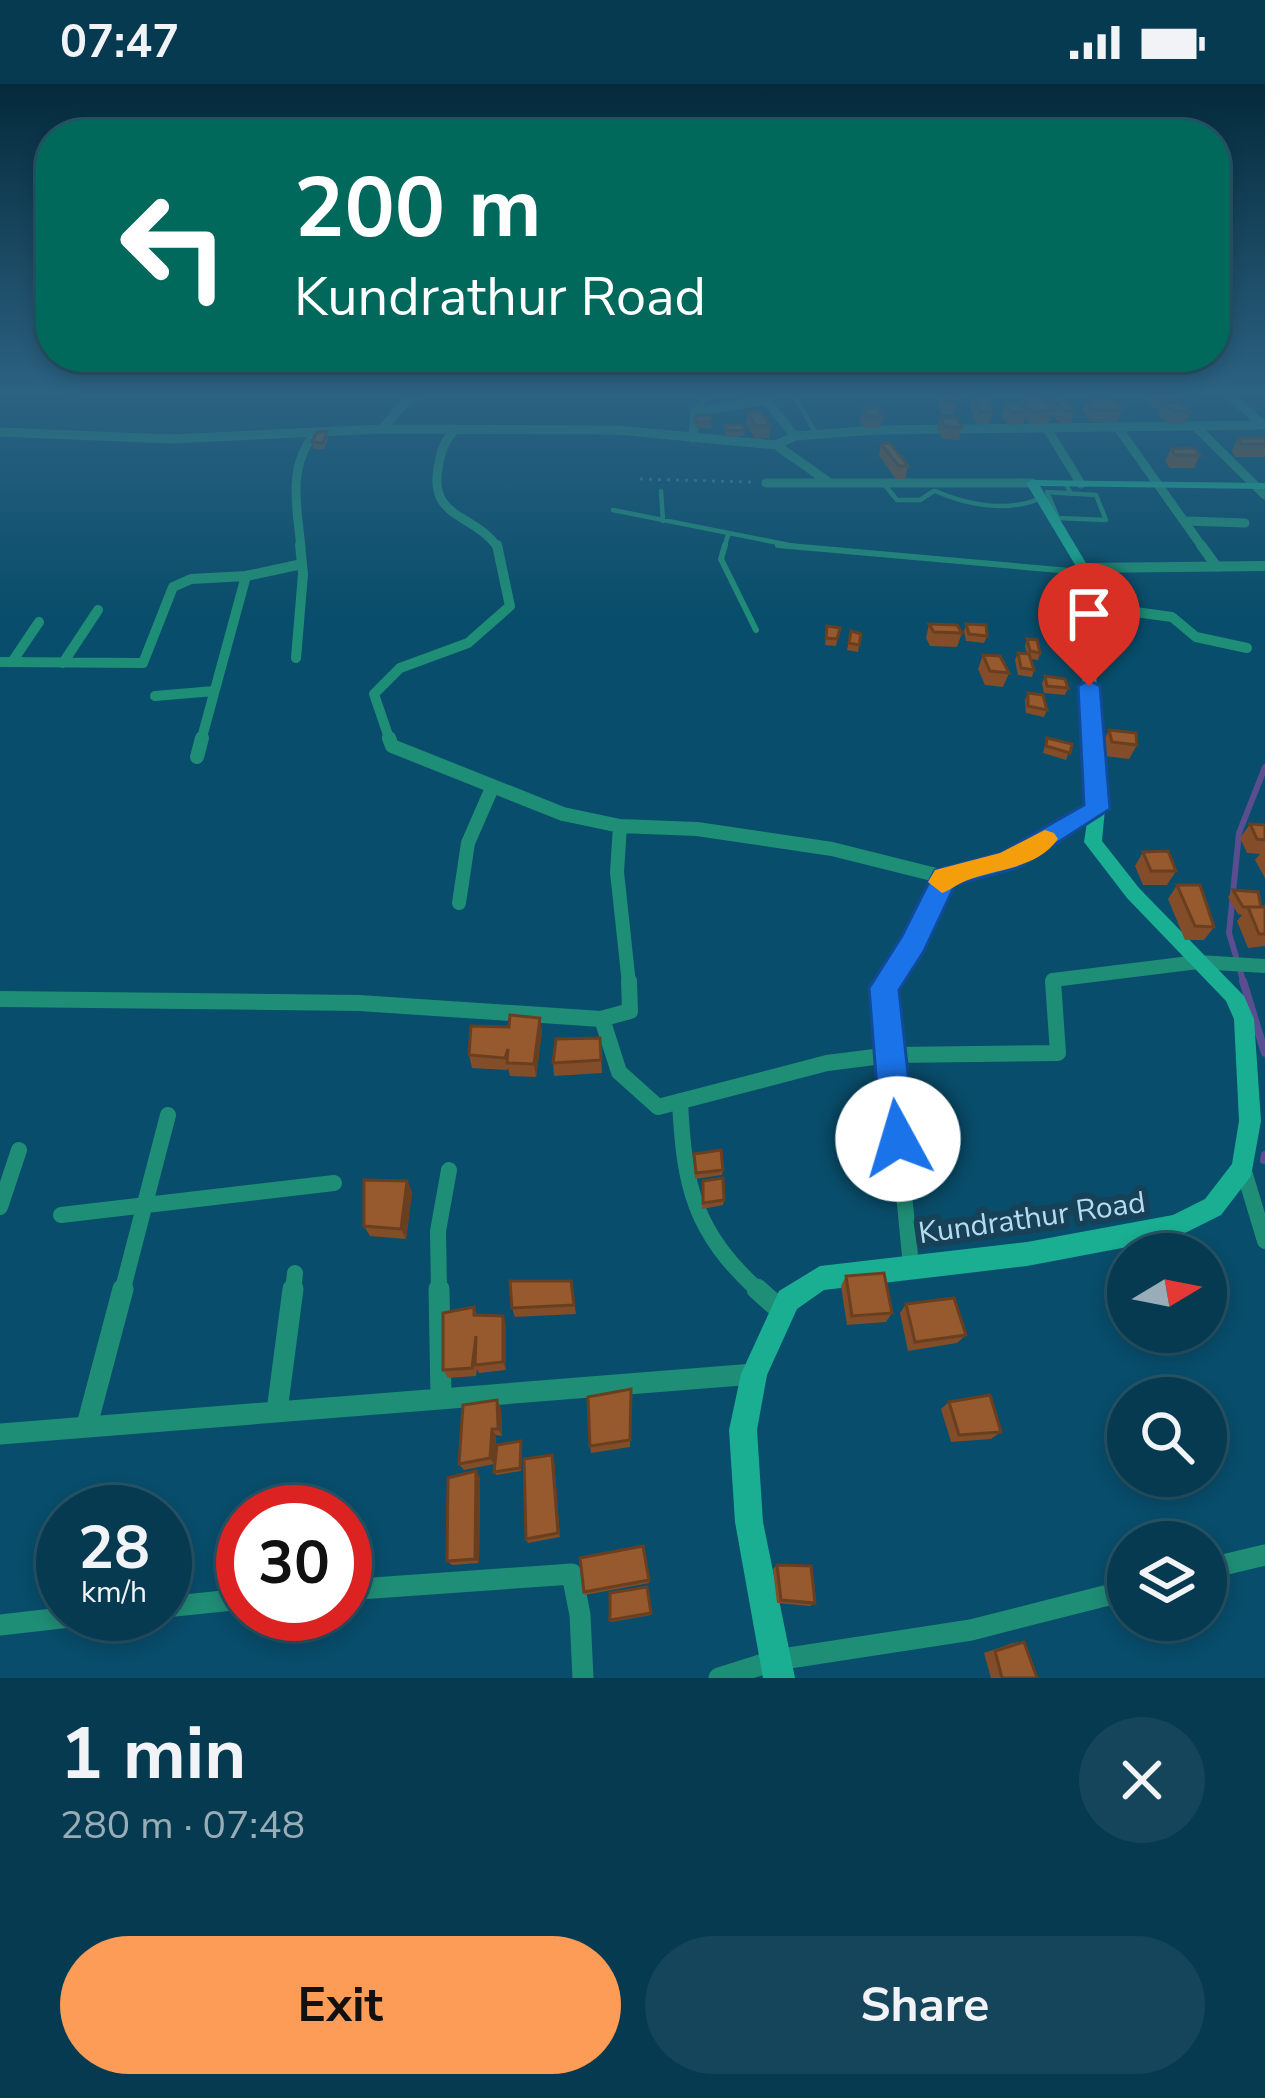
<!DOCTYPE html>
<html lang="en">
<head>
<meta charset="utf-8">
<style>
  body { margin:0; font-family:"Nunito Sans",sans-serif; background:#14455a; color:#f1f3f6; height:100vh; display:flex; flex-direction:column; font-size:45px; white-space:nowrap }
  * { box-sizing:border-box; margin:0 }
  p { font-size:39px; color:#98adb7 }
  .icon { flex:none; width:66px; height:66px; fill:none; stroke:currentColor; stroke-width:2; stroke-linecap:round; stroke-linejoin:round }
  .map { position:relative; height:1594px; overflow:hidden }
  .drawer { display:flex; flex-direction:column; background:#063a50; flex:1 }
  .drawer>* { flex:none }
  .top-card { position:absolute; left:36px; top:36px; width:1194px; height:252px; border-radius:48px; box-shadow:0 6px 18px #0003,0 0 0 3px #275467; background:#00695c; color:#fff; overflow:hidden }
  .needle { width:78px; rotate:80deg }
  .tools { position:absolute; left:1107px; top:1149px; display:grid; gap:24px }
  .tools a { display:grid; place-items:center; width:120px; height:120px; border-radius:50%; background:#063a50; box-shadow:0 6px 18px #0003,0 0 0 3px #275467; font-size:60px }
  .speed { position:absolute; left:36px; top:1401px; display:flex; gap:24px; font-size:60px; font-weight:700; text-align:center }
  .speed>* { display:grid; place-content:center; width:156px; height:156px; border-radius:50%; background:#063a50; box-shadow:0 6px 18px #0003,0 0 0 3px #275467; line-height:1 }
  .speed small { font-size:30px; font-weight:400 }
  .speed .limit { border:18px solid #d22; background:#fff; color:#111 }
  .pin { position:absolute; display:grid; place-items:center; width:102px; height:102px; color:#fff; margin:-123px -51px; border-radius:50% 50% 50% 0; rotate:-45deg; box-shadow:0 0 12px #0007 }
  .pin .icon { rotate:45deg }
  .me { position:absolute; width:132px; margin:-66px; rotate:354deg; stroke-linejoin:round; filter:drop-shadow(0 0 9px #0008) }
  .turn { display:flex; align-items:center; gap:42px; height:252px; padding:0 60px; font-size:54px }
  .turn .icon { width:156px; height:156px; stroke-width:2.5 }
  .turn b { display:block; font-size:84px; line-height:102px }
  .round { display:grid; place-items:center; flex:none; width:126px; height:126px; border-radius:63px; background:#14455a }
  .headline { display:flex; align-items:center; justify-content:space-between; height:204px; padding:0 60px }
  h1 { font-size:72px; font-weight:700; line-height:90px }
  .primary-button { display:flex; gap:24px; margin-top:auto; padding:24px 60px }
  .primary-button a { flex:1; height:138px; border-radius:72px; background:#fd9c56; color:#111; font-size:48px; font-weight:700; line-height:138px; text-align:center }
  .primary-button a+a { background:#14455a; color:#f1f3f6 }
  .status { display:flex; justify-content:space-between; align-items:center; height:84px; padding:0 60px; background:#063a50; direction:ltr }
  .status svg { height:33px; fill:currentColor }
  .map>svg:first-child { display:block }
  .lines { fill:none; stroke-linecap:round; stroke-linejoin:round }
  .stream-far1 { stroke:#5a4e90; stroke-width:6 }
  .stream { stroke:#5a4e90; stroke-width:8 }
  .path { stroke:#3f7a96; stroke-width:3; stroke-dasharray:3 6; stroke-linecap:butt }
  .lane-far1 { stroke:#1f8e76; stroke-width:4.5 }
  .lane { stroke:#1f8e76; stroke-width:6 }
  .street-far4 { stroke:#1f8e76; stroke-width:9 }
  .street-far3 { stroke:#1f8e76; stroke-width:10 }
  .street-far2 { stroke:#1f8e76; stroke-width:14 }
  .street-far1 { stroke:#1f8e76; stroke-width:16 }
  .street { stroke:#1f8e76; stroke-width:21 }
  .secondary { fill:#1aaf92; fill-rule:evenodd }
  .wall { fill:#824d28 }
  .shaded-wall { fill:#6a3f20 }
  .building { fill:#975a2e; stroke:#6a3f20; stroke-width:3 }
  .route { fill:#1a73e8; stroke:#114b97; stroke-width:3 }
  .slow { fill:#f59e0b }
  .labels { text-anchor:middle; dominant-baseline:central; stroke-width:12; stroke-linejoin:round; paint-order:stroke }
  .street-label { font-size:30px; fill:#b6dbf1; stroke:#174157 }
</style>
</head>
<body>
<div class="status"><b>07:47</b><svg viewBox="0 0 49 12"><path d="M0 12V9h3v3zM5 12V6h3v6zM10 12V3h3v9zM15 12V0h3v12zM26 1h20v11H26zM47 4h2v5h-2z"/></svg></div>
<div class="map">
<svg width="1265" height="1594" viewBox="0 0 1265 1594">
  <rect width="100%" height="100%" fill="#084d6b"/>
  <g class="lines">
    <path class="stream-far1" d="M1244,900L1229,849L1239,749L1265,683"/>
    <path class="stream" d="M1243,897L1265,969
      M1264,1076L1265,1071"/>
    <path class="path" d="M640,395L752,398"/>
    <path class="lane-far1" d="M793,309L816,350
      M696,326L710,309
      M884,400L897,416H920L934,407
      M1066,400L1071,410
      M661,407L663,437
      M935,407C967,421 1008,429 1041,414
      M1047,408L1096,411L1106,436L1058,434Z
      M613,426L804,464
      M724,464L728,451"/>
    <path class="lane" d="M725,461L721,475L756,546
      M778,461L1082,488"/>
    <path class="street-far4" d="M1227,309L1263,341
      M1046,343L1081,400
      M1196,343L1265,411
      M1118,344L1203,464
      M382,345L401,323L422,309
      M455,345C445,357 442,364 439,379C426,436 474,428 498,464
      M0,348L170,355L382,345L617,346L776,361L830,399
      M693,354L695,328L759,317L768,319L795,352
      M776,361L795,352L876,346L1262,341
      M766,399H1032
      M1187,437L1245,439
      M301,464C297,422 287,384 315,349"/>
    <path class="street-far3" d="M1201,461L1217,483
      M1083,484L1265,482
      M1084,521L1172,533L1196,553L1247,564
      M296,574L303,490L300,461
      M0,578L143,579L173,503L191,495L246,492
      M12,578L39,538
      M63,579L98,526
      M155,612L214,607
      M201,657L246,492L302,480
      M390,657L374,610L400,584L468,559L510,522L497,461"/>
    <path class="street-far2" d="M389,654L392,662L563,730L620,742L697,745L832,765L944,793L1008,777L1097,725
      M197,673L202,654
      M620,742L617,788L629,900
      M459,819L468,759L492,704
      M886,900L913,859L944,793
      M1053,900V896L1198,878L1265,882"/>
    <path class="street-far1" d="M888,897L884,904L911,1182
      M0,915L359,919L601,935L630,927L629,897
      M603,938L619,988L658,1023L827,979L890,971L1058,969L1053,897
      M680,1017C684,1103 694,1148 760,1208
      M1243,1084L1265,1157
      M0,1123L19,1066
      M61,1131L334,1099
      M122,1208L168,1031
      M293,1208L295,1189
      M439,1208L438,1147L449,1086"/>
    <path class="street" d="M439,1205L441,1314
      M757,1205L783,1228
      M277,1327L293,1205
      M87,1341L123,1205
      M0,1350L754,1290
      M1206,1485L1265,1471
      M345,1506L572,1490L580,1531L583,1594
      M165,1523L243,1515
      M0,1541L96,1530
      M719,1594L776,1576L971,1546L1128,1506"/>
    <path class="secondary" d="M1032,396L1265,399V405L1040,402L1089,484L1105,725L1102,757L1139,804L1244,912L1254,935L1261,1037L1251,1092L1221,1131L1175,1154L1027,1182L824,1206L797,1225L767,1291L757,1346L763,1438L795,1594H763L735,1438L729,1346L741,1290L779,1207L820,1182L1027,1158L1173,1131L1205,1115L1232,1080L1239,1037L1234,935L1226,917L1127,814L1084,758L1089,725L1077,484L1026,399Z"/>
  </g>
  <path class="wall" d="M940,309L957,318L954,330H942L938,321Z
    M1147,309H1172L1174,311L1171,318L1190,328L1185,340H1168L1157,330L1160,324H1153L1145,315Z
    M974,310L993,328L989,340H976L970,323Z
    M1020,311L1047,320L1050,312L1075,327L1071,339L1061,340L1052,331L1049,339L1030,340L1025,334L1023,340L1009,341L1001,332L1005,320L1018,319Z
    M1086,315L1122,326L1118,338H1091L1082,327Z
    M863,325L883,332L880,344L866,345L860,337Z
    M747,328L770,341L769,354L755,355L746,340Z
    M696,331H712L711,345L695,344Z
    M940,334L962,343L959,356L943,355L937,346Z
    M724,341L745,346L744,352L727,353L724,347Z
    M329,353L324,365H314L312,358Z
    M1238,354H1265V373H1235L1232,367Z
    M881,360L908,382L905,395H896L879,372Z
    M1171,365L1200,371L1194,384H1170L1165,377Z
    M929,540L962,549L957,563L930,562L926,554Z
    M966,540L987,552L984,559L966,557L964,547Z
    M827,542L840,544L836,562L825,561Z
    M851,547L861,550L858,568L847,566Z
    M1027,555L1040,569L1038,576L1031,575L1034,586L1032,593L1018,591L1015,576L1018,569L1027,570L1025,562Z
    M983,571L1009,589L1003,603L985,601L978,585Z
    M1045,592L1068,604L1065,611L1044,609L1042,599Z
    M1028,609L1047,626L1044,633L1026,629L1025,616Z
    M1109,646L1137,661L1129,675L1105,672L1102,660Z
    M1047,654L1072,660L1066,676L1043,669Z
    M1250,740L1265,741V794L1255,776L1260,770L1247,769L1240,754Z
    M1143,768L1176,787L1167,801H1143L1135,782Z
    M1177,801L1214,843L1204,856H1185L1168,815Z
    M1233,806L1261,823H1265V862L1248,864L1237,837L1242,831L1238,830L1228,813Z
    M542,947L536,993L510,992L508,984L507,986L472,984L469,971Z
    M600,954L602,989L554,992L553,979Z
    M694,1070L723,1086L722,1091L695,1095Z
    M407,1097L412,1108L406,1155L370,1152L364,1142Z
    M702,1103L724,1116L723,1121L702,1125Z
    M846,1192L892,1229L886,1238L847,1241L841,1202Z
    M571,1197L576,1230L515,1233L512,1224Z
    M906,1220L966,1251L957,1259L908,1267L900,1229Z
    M474,1223L477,1231L506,1241V1286L479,1289L477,1285L476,1292L448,1294L443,1286Z
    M631,1305L630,1363L591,1369L590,1362Z
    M949,1318L1001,1348L991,1355L951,1358L941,1325Z
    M501,1324L502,1352L496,1351L494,1380L464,1386L459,1380Z
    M522,1360L521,1387L496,1391L494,1388Z
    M552,1371L554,1377L560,1453L528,1459L526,1455Z
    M480,1393L479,1479L452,1481L447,1477Z
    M777,1481L815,1519L810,1522L777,1519L773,1485Z
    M649,1496V1499L585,1511L584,1508Z
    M651,1529V1531L611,1538L610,1536Z
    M1024,1558L1037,1594H991L984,1569L1013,1559Z"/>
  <path class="shaded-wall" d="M540,934L542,947L536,993L534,980Z
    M407,1097L412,1108L406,1155L401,1145Z
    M503,1232L506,1241V1286L503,1278Z
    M497,1316L501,1324L502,1352L498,1345Z
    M492,1345L496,1351L494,1380L490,1374Z
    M552,1371L554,1377L560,1453L558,1449Z
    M476,1387L480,1393L479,1479L475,1475Z"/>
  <path class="building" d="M941,309H954L957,318H945Z
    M974,310L987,311L993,328H980Z
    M1038,310L1053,327L1034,328L1020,311Z
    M1050,312H1059L1075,327H1065Z
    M1086,315H1113L1122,326H1095Z
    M1162,318H1179L1190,328L1173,327Z
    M1018,319L1027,327L1013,328L1005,320Z
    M877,324L883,332H868L863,325Z
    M760,327L770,341L756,342L747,328Z
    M696,331H712L711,338H695Z
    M940,334H958L962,343H946Z
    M742,340L745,346L727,347L724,341Z
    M327,347L323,359L312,358L317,348Z
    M1238,354H1265V360H1241Z
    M890,359L908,382H899L881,360Z
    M1194,364L1200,371H1175L1171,365Z
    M929,540L957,541L962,549L934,548Z
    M966,540L986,541L987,552L969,550Z
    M827,542L840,544L837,555L826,554Z
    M851,547L861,550L859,561L849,559Z
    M1027,555L1037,556L1040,569L1030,567Z
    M1018,569L1029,570L1034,586L1021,584Z
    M983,571L1000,572L1009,589L990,587Z
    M1045,592L1065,595L1068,604L1047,602Z
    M1028,609L1043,611L1047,626L1028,622Z
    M1109,646L1136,649L1137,661L1112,658Z
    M1047,654L1072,660L1070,669L1046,662Z
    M1250,740L1265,741V756L1257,755Z
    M1168,767L1176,787H1151L1143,768Z
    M1177,801H1200L1214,843L1195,842Z
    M1233,806L1258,808L1261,823H1243Z
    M1248,823H1265V850H1259Z
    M510,931L540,934L534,980L507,979L508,965L505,974L469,971L471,942L509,943Z
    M600,954L601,976L553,979L556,955Z
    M721,1066L723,1086L696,1089L694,1070Z
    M723,1094L724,1116L703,1119V1097Z
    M364,1096L407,1097L401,1145L364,1142Z
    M884,1189L892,1229L852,1232L846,1192Z
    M510,1197H571L574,1221L512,1224Z
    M954,1214L966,1251L915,1258L906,1220Z
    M474,1223V1231L503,1232V1278L475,1281L476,1252L472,1284L443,1286V1229Z
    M631,1305L630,1356L590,1362L588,1313Z
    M990,1311L1001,1348L959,1351L949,1318Z
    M497,1316L498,1345H492L490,1374L459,1380L463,1321Z
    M521,1357L520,1384L494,1388L497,1361Z
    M552,1371L558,1449L526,1455L524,1375Z
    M476,1387L475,1475L447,1477L448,1394Z
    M643,1462L649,1496L584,1508L580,1474Z
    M777,1481L811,1482L815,1519L781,1516Z
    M647,1503L651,1529L610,1536V1509Z
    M1024,1558L1037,1594H1002L995,1567Z"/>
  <linearGradient id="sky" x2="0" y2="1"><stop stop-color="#042a3b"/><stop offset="0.58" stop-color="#2c6282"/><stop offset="1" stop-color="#2c6282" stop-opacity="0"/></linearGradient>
  <rect width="1265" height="532" fill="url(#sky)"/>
  <path class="route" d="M1089,596L1100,602L1110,725L1018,784L955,801L924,867L899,906L915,1055L910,1067L898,1071L886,1067L881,1055L869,904L902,852L935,786L1000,769L1084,721L1078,602Z"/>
  <path class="slow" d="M1045,746L1054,749L1058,755C1034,788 992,783 959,800C953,803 948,807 942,809L928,798L935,786L1000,769Z"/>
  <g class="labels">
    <g class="street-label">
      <text transform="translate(1032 1134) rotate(-8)">Kundrathur Road</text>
    </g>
  </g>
</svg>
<div class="tools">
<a><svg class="needle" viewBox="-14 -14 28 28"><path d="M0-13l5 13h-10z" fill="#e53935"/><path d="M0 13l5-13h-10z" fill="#98adb7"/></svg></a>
<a><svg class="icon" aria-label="search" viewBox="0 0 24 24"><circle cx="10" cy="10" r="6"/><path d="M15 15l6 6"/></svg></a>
<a><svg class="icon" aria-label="layers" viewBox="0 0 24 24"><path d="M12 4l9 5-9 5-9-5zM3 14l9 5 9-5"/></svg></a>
</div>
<div class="speed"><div>28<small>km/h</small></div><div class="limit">30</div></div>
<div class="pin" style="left:1089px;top:602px;background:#d93025"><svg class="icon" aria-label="arrive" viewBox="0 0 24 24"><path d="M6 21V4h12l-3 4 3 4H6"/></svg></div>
<svg class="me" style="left:898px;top:1055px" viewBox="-20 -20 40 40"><circle r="19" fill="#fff"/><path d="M0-13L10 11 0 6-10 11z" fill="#1a73e8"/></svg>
<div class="top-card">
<div class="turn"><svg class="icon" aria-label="left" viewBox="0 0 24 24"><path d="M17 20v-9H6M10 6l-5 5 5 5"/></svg><div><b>200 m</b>Kundrathur Road</div></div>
</div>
</div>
<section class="drawer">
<div class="headline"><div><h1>1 min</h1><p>280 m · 07:48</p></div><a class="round"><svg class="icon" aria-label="close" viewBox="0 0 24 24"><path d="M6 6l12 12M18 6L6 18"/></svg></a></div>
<div class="primary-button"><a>Exit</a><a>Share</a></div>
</section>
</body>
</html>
